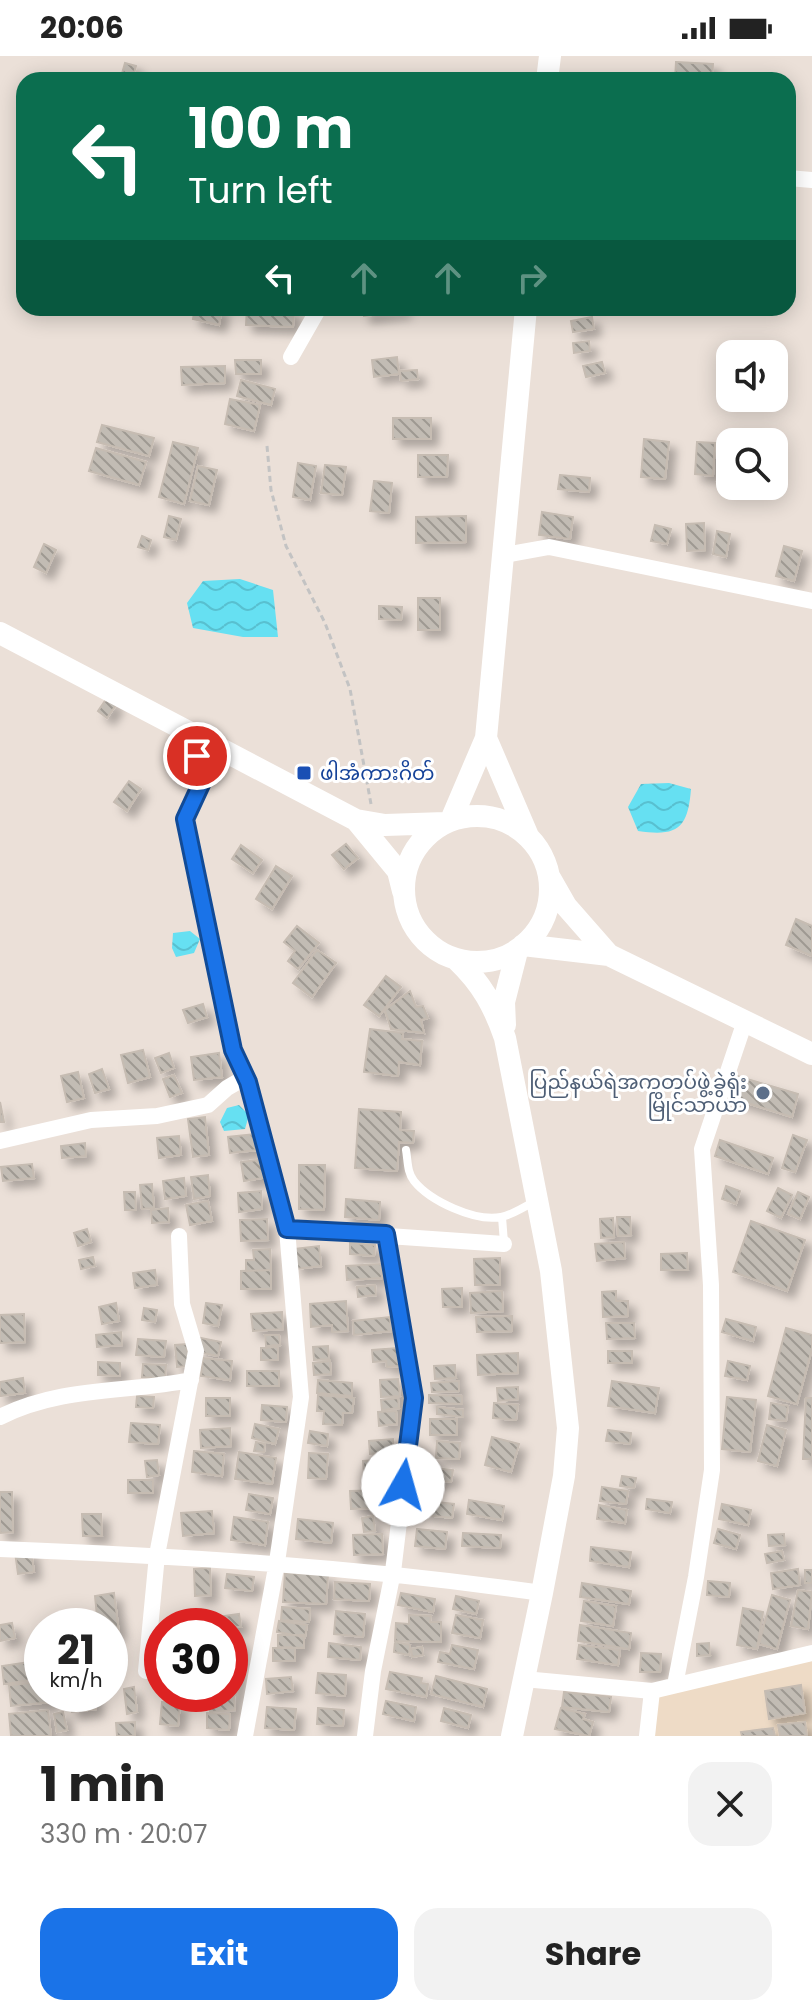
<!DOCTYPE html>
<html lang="en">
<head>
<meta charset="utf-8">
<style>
  body { margin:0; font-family:Poppins,"Noto Sans Myanmar",sans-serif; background:#f2f2f2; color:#222; height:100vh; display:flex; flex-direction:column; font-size:30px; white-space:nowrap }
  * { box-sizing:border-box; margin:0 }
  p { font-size:26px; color:#767676 }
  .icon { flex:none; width:44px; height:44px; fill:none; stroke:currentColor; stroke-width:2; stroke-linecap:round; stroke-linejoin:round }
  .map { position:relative; height:1680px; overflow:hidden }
  .panel { display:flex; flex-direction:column; background:#fff; flex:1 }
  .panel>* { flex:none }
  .hud { position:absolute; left:16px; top:16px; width:780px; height:244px; border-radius:24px; box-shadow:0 4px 20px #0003; background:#0b6e4f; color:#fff; overflow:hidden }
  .buttons { position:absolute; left:716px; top:284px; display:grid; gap:16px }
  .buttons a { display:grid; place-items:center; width:72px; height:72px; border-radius:16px; background:#fff; box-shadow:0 4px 20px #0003; font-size:40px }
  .speed { position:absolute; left:24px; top:1552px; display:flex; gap:16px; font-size:40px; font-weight:700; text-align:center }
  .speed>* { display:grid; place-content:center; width:104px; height:104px; border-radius:50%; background:#fff; box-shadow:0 4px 20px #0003; line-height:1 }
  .speed small { font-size:20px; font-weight:400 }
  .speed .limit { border:12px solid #d22; background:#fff; color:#111 }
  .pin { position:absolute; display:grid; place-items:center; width:68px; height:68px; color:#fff; margin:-34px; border:4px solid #fff; border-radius:50%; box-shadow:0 2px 8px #0007 }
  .me { position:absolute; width:88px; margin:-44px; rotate:7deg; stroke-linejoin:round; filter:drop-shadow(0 0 6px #0008) }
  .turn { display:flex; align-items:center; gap:28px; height:168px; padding:0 40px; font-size:36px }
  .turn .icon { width:104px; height:104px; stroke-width:2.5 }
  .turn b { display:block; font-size:56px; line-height:68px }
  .lanes { display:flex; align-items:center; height:76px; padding:0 40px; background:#0003; justify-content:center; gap:40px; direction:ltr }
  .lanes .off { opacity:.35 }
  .round { display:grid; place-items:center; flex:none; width:84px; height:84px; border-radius:24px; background:#f2f2f2 }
  .overview { display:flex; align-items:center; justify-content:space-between; height:136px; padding:0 40px }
  h1 { font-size:48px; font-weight:700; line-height:60px }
  .primary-button { display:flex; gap:16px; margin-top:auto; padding:16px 40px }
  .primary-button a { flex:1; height:92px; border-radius:24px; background:#1a73e8; color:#fff; font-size:32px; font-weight:700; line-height:92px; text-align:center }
  .primary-button a+a { background:#f2f2f2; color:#222 }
  .status { display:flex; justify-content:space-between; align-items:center; height:56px; padding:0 40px; background:#fff; direction:ltr }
  .status svg { height:22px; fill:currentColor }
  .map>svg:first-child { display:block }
  .education { fill:#eedbc6 }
  .water { fill:url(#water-waves) }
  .building { fill:url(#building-back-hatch); stroke:#c6bcb2; stroke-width:2; filter:url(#shadow) }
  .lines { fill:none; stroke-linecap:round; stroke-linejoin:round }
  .path { stroke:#c3c3c3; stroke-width:3; stroke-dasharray:6 4; stroke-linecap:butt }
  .lane { stroke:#fff; stroke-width:8 }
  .street { stroke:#fff; stroke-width:16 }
  .secondary { stroke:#fff; stroke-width:22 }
  .route-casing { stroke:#114b97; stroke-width:20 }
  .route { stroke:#1a73e8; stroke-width:14 }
  .transit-dot { fill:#1a4fb4; stroke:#fff; stroke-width:3 }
  .service-dot { fill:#5c6f8a; stroke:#fff; stroke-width:3 }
  .labels { text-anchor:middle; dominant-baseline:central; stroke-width:6; stroke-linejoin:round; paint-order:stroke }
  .transit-label { font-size:20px; fill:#164399; stroke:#fff; text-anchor:start }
  .service-label { font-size:20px; fill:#4e5e75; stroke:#fff; text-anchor:end }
</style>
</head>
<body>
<div class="status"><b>20:06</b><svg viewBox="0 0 49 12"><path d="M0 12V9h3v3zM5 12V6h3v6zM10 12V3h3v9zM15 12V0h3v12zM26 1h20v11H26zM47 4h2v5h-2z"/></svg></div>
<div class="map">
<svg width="812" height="1680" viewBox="0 0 812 1680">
  <defs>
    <pattern id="water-waves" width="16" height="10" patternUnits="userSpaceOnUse" patternTransform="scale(2)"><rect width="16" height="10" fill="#66e0f2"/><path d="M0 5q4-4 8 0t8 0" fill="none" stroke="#58c0d0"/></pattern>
    <pattern id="building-back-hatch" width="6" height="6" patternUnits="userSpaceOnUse" patternTransform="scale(2)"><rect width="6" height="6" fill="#c2bcb4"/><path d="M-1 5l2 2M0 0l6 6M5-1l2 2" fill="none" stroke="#9e9992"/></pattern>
    <filter id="shadow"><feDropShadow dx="7" dy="7" stdDeviation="4" flood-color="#0004"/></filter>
  </defs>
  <rect width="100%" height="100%" fill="#ebe0d8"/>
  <path class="education" d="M812,1596V1680H655L658,1639Z"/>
  <path class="water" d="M240,523L273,534L278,581H243L193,572L187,547L203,525Z
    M669,727L691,733C688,772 678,781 638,775L628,751L641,728Z
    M190,875L200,883L194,897L176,901L172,892L173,877Z
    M239,1049L249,1059L245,1073L224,1075L220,1066L227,1052Z"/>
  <path class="building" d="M676,6L713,8L712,24H675Z
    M125,7L136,10L132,24L121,21Z
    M195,252H222L219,269L193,263Z
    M247,252L294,255L293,271L246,269Z
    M363,252H404V255L364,260Z
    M592,261L594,273L573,276L571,265Z
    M589,285L590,295L574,297L573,287Z
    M397,301L399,318L374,321L372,304Z
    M235,304H261V318H236Z
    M602,306L605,317L586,321L583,310Z
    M225,310V327L182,329L181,311Z
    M417,314L418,323L401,325L400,315Z
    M241,324L275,333L271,349L237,340Z
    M230,343L260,349L254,375L225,368Z
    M393,362H431V383H393Z
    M102,369L154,382L149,400L97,386Z
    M765,379V386H745V380Z
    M644,383L669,386L665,423L641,421Z
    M173,386L198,392L184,448L159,441Z
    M697,386L715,387L713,420L695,418Z
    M718,390H730V425H717Z
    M96,392L146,406L139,429L89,415Z
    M418,399H448L447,421H418Z
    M298,407L316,410L310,444L293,441Z
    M325,409L346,411L342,439L321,437Z
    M198,410L217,414L209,449L190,445Z
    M560,419L590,422L589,436L558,433Z
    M374,425L392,427L389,457L370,455Z
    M542,456L573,461L570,483L539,479Z
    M169,460L181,463L176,484L164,481Z
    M466,460V486L416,487V461Z
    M704,467L705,494L687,495L686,468Z
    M655,469L671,473L667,488L651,485Z
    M717,475L730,478L726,501L713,498Z
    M142,480L151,484L148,494L138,491Z
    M44,488L56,494L46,517L34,511Z
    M784,490L802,495L794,525L776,520Z
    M418,542H440V574H418Z
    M379,550L402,551L401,564L379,563Z
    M107,642L116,649L107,662L98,655Z
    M129,725L141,733L127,755L114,746Z
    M346,788L358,802L344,813L332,799Z
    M241,789L262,804L253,817L232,803Z
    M276,810L292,820L272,853L256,843Z
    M796,863L812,870V900L786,889Z
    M297,870L319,887L298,913L288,905L295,895L284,886Z
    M317,894L336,907L312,941L293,927Z
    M386,920L401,931L379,960L364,949Z
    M410,935L416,951L423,950L428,962L421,964L424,977L391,973L385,954Z
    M203,948L207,961L188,967L183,954Z
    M370,973L403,977L402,983L422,985L420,1009L399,1006L398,1020L364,1016Z
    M143,994L150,1021L128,1027L121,999Z
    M169,997L174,1012L161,1017L155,1002Z
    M219,997L222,1021L194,1024L191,1001Z
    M102,1013L109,1033L95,1037L89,1018Z
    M78,1016L84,1042L67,1046L61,1020Z
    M174,1019L182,1037L170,1041L163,1023Z
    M737,1020L798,1038L792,1061L731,1042Z
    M0,1046L4,1066H0Z
    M359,1053L401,1056L400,1074L414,1075L413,1087L399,1086L397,1115L355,1112Z
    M205,1061L209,1099L193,1101L188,1063Z
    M255,1078L257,1094L230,1097L228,1081Z
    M793,1079L807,1084L795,1116L782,1112Z
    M179,1080L181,1099L159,1102L157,1082Z
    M720,1084L773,1102L768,1118L715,1100Z
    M85,1087L86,1100L62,1102L61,1090Z
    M265,1103L268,1121L244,1125L241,1106Z
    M32,1108L34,1122L3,1125L1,1111Z
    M299,1109H325L324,1154L299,1153Z
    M208,1119L210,1140L194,1143L191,1121Z
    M184,1122L186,1140L165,1143L163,1125Z
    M152,1128L154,1152L142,1153L140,1129Z
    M726,1130L740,1135L736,1148L722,1143Z
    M778,1132L792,1139L781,1162L767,1155Z
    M261,1135L262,1153L239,1156L238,1137Z
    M124,1136H135L136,1154H125Z
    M798,1136L809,1141L800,1163L788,1158Z
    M346,1143L380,1146L379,1164L345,1161Z
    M208,1145L212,1165L190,1169L186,1149Z
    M168,1152L169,1166L152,1167L151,1154Z
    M617,1161H630L631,1179L618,1180Z
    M613,1162L614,1181L601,1182L600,1163Z
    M267,1163L268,1184L241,1185L240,1164Z
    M751,1165L805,1184L787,1235L733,1216Z
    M87,1173L91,1186L78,1190L74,1177Z
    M624,1186L625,1202L597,1205L595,1188Z
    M350,1187L375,1189L374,1200L350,1198Z
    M319,1190L321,1210L296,1213L293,1193Z
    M270,1193L271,1214L246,1215V1204H254L253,1194Z
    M687,1197L688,1214H661V1198Z
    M93,1201L95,1210L81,1213L79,1204Z
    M500,1202V1229H475L474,1203Z
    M381,1208L382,1222L347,1224L346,1210Z
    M155,1214L157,1229L135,1232L133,1217Z
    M271,1214V1233H241V1215Z
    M375,1229L376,1239L358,1241L357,1231Z
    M462,1232V1251H443L442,1233Z
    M502,1235L503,1255L471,1257L470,1237Z
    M616,1235V1245H628V1260L603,1261L602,1236Z
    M346,1245L348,1275L332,1276V1269L311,1271L310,1248Z
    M116,1247L119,1265L102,1268L99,1251Z
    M206,1247L222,1249L218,1270L203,1267Z
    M144,1252L157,1254L155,1266L142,1264Z
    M282,1256L283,1273L253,1275L251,1258Z
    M24,1258L25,1286L0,1287V1259Z
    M512,1260V1275L477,1276L476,1261Z
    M390,1261L391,1275L354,1279L353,1265Z
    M726,1263L756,1271L753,1285L722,1276Z
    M606,1267H634L635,1282L607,1283Z
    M786,1272L812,1279V1293L797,1348L768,1340Z
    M121,1276L122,1289L97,1291L96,1279Z
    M265,1279H279L280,1289L266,1290Z
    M201,1282L221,1286L218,1300L198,1296Z
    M138,1283L166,1285L164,1301L136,1299Z
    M187,1288L189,1310L177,1311L175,1289Z
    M328,1290L329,1303L314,1304L313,1291Z
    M278,1291V1304H261V1292Z
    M398,1292L399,1310L387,1311L386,1305L373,1306L372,1294Z
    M608,1295H632V1307H608Z
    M518,1297V1317L478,1319L477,1299Z
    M203,1302L232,1305L230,1324L201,1320Z
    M330,1305L331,1318L314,1319L313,1307Z
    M728,1305L750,1310L747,1324L725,1320Z
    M98,1306L120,1307V1320L98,1319Z
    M143,1308L166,1309L165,1323L142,1321Z
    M455,1309L456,1322L435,1323L434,1310Z
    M247,1315H279V1330H247Z
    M23,1322L25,1337L0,1340V1326Z
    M398,1323L400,1340L381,1341L380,1324Z
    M318,1324L352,1327V1340L317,1337Z
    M459,1325V1335L432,1336L431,1327Z
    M612,1325L659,1332L655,1357L608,1350Z
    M518,1331V1343L498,1345L497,1332Z
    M318,1339L354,1342L352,1357H343L342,1369L323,1368L324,1355H317Z
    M429,1339L462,1340V1348L429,1347Z
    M137,1340L154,1341L153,1352L136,1351Z
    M727,1341L756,1344L750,1396L722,1393Z
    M206,1342H230V1360H206Z
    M398,1342L399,1352L382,1354L381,1344Z
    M806,1342H812V1403H803Z
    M494,1347L518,1349L516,1364L493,1362Z
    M771,1347L788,1350L786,1365L769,1363Z
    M262,1349L287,1351L286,1366L261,1364Z
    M437,1351L463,1354V1361L437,1358Z
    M396,1355L397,1368L379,1370L378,1356Z
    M430,1363H457V1379H430Z
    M131,1367L160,1369L158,1388L129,1386Z
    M255,1368L279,1373L275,1388L252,1382Z
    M767,1369L786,1374L777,1410L758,1405Z
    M230,1372L231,1390L201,1392L200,1374Z
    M608,1374L631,1377L630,1388L606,1385Z
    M310,1375L328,1378L327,1390L308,1387Z
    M492,1381L519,1388L511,1416L485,1409Z
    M393,1383L394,1396L370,1398L369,1385Z
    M437,1385L460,1387L459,1403L436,1402Z
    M256,1386L265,1388L264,1396L254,1395Z
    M194,1395L224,1398L222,1420L192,1416Z
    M239,1396L276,1402L272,1428L235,1423Z
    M309,1397L328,1398L326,1423L308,1422Z
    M391,1403L392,1416L364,1418L363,1405Z
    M157,1404L159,1419L147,1421L145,1405Z
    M427,1411L453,1414L451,1426L426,1423Z
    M385,1419L386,1430L370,1431V1420Z
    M622,1420L636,1422L634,1432L620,1430Z
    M128,1424H153V1437H128Z
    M602,1431L628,1435L626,1448L600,1445Z
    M385,1434L386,1452L351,1453L350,1435Z
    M0,1436H12L13,1476L0,1477Z
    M249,1438L273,1442L270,1458L246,1454Z
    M647,1443L672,1446L670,1457L646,1453Z
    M469,1444L504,1450L502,1464L467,1458Z
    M427,1445L454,1448L452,1462L425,1459Z
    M722,1448L751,1454L748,1469L719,1463Z
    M599,1449L627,1454L625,1467L597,1463Z
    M212,1455L214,1477L183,1480L181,1457Z
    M82,1458H101L102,1480H83Z
    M373,1460L375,1475L364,1476L362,1462Z
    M234,1461L268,1466L265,1489L231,1484Z
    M298,1463L333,1467L331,1487L296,1483Z
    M417,1473L447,1476L445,1493L415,1490Z
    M718,1473L740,1479L736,1493L714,1487Z
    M463,1477L501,1479L500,1492L462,1490Z
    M382,1478L383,1498L354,1499L353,1479Z
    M784,1478L785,1489L769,1490L768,1479Z
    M591,1491L631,1496L629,1511L590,1505Z
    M31,1494L34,1516L18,1518L15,1496Z
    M782,1495L784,1504L767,1507L765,1498Z
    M210,1512L211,1539L195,1540L194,1513Z
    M798,1513L800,1529L773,1533L771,1517Z
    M805,1514H812V1527H805Z
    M285,1517L328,1519L326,1548L283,1546Z
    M227,1518L254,1521L252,1535L225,1532Z
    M708,1525L730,1527L729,1541L707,1539Z
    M335,1526L370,1528L369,1545L334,1543Z
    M582,1527L631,1535L629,1548L580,1541Z
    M798,1534L812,1536L808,1573L791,1570Z
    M114,1537L119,1577L110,1578V1570H98L95,1540Z
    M401,1537L435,1543L433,1556L398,1549Z
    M772,1539L790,1544L777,1593L759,1588Z
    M456,1540L479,1545L476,1558L453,1553Z
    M584,1545L616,1550L613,1570L581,1565Z
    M282,1551L310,1553L309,1566L281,1564Z
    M743,1552L763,1556L757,1593L737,1589Z
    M336,1555L365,1558L363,1581L334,1578Z
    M239,1558L241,1571L211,1570L210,1562Z
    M409,1559L431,1560L430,1566H441V1586L395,1585L396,1567L409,1568Z
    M456,1559L483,1564L480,1582L452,1577Z
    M279,1565L307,1569L305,1581L277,1576Z
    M12,1567L15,1582L0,1585V1569Z
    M580,1569L631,1577L629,1593L578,1585Z
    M278,1579H304V1592L278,1591Z
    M240,1585L241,1605H230V1586Z
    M395,1586L410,1589L409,1599L394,1596Z
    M329,1587L361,1591L360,1604L328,1601Z
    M709,1587L710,1599L697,1600V1588Z
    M452,1589L478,1594L474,1613L438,1606L440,1596L450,1598Z
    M579,1589L620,1594L618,1609L577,1603Z
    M422,1591L423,1599L412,1601L411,1593Z
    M273,1592H295V1605H273Z
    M641,1597L661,1598L660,1616H640Z
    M30,1606L32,1624L4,1628L2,1610Z
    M237,1610L239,1622L230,1623V1611Z
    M390,1616L422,1622L421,1627L428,1628L426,1641L386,1633Z
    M318,1617L346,1619L345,1640L316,1637Z
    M436,1620L487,1633L483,1651L431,1638Z
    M291,1621L293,1635L267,1638L266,1623Z
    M230,1625H237V1639L207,1638H230Z
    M42,1626V1638H51L52,1646L11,1650L9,1629Z
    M801,1629L805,1657L769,1663L765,1635Z
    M134,1631L137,1656L127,1658L124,1633Z
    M564,1636L611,1641L609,1656L562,1651Z
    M70,1638H95L96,1653L72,1656Z
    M234,1640L235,1654L210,1656L209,1642Z
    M386,1645L416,1651L414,1665L383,1658Z
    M162,1646L180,1648L178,1670L160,1668Z
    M267,1651L296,1653L294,1674L265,1672Z
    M318,1652L344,1654L343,1670L317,1668Z
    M444,1652L471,1659L468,1672L441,1665Z
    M561,1652L585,1658L583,1663L593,1666L589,1680L555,1673Z
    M48,1654L51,1680H11L9,1658Z
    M63,1656L67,1674L57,1676L54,1658Z
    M207,1657L230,1658L229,1674L207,1672Z
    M135,1666V1680H117L116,1667Z
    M805,1666L807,1680H780L778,1669Z
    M773,1672L775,1680H742L741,1676Z"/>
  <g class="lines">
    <path class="path" d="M267,390L271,434L286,490L325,567L350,633L371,748"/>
    <path class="lane" d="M406,1094C408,1105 407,1116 414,1125C430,1145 475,1166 501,1161C513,1159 525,1150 536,1145
      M502,1161L504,1187"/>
    <path class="street" d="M788,122L812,124
      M291,301L319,252
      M505,499L549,491L812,545
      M190,677L203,724L185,763L233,994L248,1026L287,1173L301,1341L277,1506L245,1680
      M0,1085L91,1064L157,1060L208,1049L227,1032L246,1021
      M287,1173L504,1188
      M0,1361C62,1330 126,1337 191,1324
      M0,1493C184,1500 360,1511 542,1537
      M146,1615L157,1499L196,1295L182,1248L179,1180
      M524,1623L652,1635L812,1597
      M675,1629L696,1521L712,1414L711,1229L702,1093L744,968
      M365,1680L373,1615L393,1516L414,1342L386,1178
      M647,1680L652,1635"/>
    <path class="secondary" d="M547,24L550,0
      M0,577L356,764L385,769L445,767
      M486,682L528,780
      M404 833a73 73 0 1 1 146 0a73 73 0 1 1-146 0Z
      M356,764L398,815L403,835
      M451,764L486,682L526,252
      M550,822L566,850L609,899
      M523,889L609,899L812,998
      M457,904C482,928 494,950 505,982L551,1215L568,1372L564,1420L542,1537L512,1680
      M505,969L504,946L517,895"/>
  </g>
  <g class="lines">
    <g class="route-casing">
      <path id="route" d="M197,700L203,724L185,763L233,994L248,1026L287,1173L386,1178L414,1342L403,1429"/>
    </g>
    <use href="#route" class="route"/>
  </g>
  <rect class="transit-dot" x="296" y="709" width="16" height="16" rx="4"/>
  <circle class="service-dot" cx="763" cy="1037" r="8"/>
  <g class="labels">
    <g class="transit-label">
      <text x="320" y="717">ဖါအံကားဂိတ်</text>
    </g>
    <g class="service-label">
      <text x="747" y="1026">ပြည်နယ်ရဲအကူတပ်ဖွဲ့ခွဲရုံး<tspan x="747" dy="23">မြိုင်သာယာ</tspan></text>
    </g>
  </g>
</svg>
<div class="buttons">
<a><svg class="icon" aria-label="sound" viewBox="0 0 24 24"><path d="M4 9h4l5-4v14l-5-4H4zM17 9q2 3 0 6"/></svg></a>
<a><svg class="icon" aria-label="search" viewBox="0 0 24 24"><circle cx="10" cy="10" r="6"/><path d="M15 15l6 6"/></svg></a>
</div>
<div class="speed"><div>21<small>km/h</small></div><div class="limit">30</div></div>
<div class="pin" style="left:197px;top:700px;background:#d93025"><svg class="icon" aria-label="arrive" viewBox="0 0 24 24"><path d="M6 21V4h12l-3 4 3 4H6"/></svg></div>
<svg class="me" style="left:403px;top:1429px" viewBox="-20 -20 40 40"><circle r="19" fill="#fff"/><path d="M0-13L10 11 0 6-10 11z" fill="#1a73e8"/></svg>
<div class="hud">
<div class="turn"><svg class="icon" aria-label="left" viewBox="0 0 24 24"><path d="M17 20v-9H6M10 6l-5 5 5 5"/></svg><div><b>100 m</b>Turn left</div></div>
<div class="lanes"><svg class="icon" aria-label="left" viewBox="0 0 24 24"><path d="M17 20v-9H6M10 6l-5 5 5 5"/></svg><svg class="icon off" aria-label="ahead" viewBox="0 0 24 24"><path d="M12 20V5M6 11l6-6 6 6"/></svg><svg class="icon off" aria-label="ahead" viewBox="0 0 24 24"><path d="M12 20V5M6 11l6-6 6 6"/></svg><svg class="icon off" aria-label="right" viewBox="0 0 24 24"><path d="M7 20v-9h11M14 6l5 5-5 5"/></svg></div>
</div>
</div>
<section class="panel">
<div class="overview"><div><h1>1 min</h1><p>330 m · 20:07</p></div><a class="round"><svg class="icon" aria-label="close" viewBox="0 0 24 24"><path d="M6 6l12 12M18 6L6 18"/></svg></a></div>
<div class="primary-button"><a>Exit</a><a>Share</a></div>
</section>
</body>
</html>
